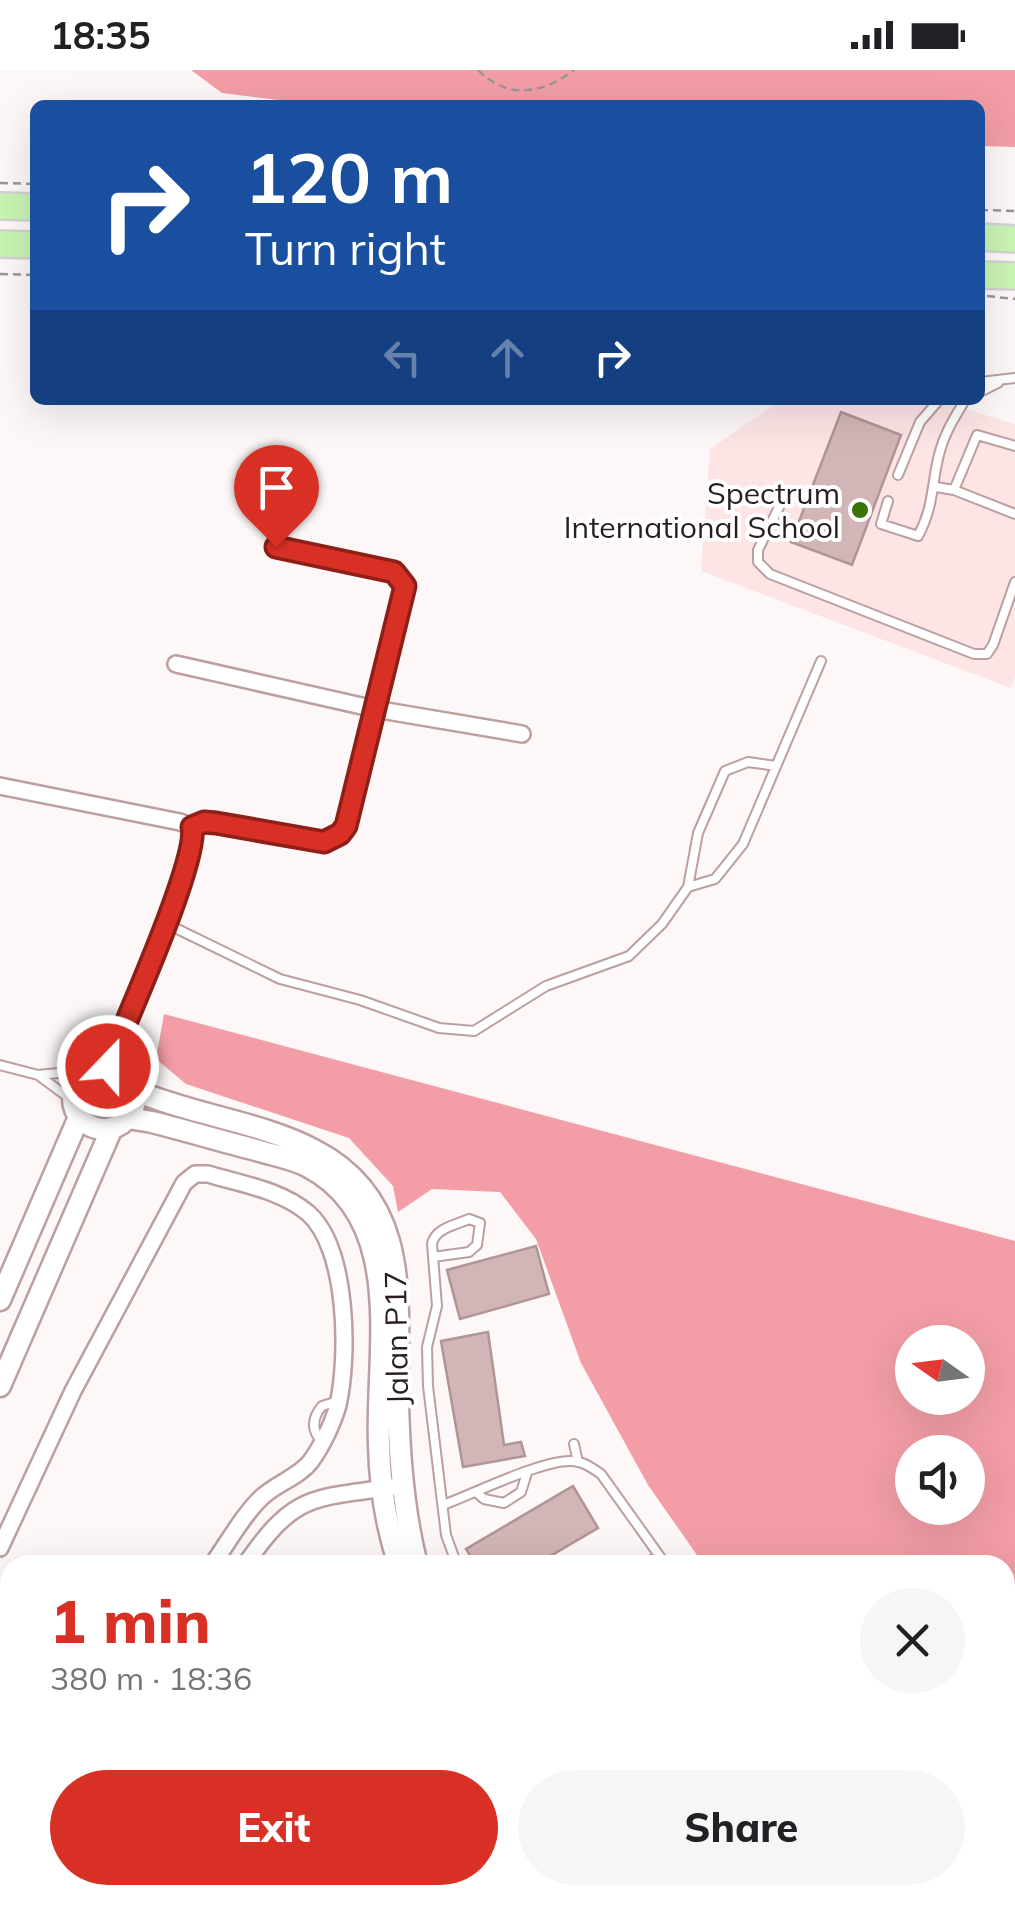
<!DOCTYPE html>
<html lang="en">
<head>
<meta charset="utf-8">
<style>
  body { margin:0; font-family:Mulish,sans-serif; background:#f6f6f6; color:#202124; height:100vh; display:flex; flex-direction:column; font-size:38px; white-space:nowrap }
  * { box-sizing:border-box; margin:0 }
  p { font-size:32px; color:#757577 }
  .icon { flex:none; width:55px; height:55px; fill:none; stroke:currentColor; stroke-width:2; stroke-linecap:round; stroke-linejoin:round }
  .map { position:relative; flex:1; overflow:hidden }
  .panel { position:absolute; left:0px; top:1485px; width:1015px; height:350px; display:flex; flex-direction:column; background:#fff; border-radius:30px 30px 0 0; box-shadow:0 10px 40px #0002 }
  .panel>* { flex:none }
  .guide { position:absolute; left:30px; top:30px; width:955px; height:305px; border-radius:15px; box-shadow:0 10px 40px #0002; background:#1a4fa0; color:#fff; overflow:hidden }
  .needle { width:65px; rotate:284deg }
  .controls { position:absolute; left:895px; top:1255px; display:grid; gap:20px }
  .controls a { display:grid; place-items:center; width:90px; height:90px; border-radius:50%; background:#fff; box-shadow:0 10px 40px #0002; font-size:50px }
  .pin { position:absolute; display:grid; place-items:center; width:85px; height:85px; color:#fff; margin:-102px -42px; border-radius:50% 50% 50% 0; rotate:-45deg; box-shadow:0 0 10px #0007 }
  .pin .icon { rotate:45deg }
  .me { position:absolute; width:110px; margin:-55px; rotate:22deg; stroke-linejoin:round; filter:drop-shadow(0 0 8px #0008) }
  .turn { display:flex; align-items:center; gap:35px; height:210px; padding:0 50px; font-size:45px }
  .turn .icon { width:130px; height:130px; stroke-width:2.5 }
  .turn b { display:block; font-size:70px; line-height:85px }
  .lanes { display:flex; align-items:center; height:95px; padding:0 50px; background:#0003; justify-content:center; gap:50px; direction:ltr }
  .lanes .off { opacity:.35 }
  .round { display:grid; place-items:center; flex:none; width:105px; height:105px; border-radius:52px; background:#f6f6f6 }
  .headline { display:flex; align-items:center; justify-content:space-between; height:170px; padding:0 50px }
  h1 { font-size:60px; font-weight:800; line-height:75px; color:#d93025 }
  .cta { display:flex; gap:20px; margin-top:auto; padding:20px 50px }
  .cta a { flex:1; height:115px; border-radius:60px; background:#d93025; color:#fff; font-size:40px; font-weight:800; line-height:115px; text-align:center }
  .cta a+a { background:#f6f6f6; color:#202124 }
  .status { display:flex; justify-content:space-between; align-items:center; height:70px; padding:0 50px; background:#fff; direction:ltr }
  .status svg { height:28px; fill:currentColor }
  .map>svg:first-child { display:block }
  .built { fill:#fde5e6 }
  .green { fill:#fbc1c5 }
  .forest { fill:#f39da6; fill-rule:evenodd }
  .building { fill:#d2b5b7; stroke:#b09496; stroke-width:2.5 }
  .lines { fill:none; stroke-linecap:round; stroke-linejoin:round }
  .service-casing { stroke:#bb9fa1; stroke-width:12 }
  .minor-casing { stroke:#bb9fa1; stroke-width:20 }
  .tertiary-casing { stroke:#bb9fa1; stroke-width:25 }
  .primary-casing { stroke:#d4d2d2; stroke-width:30 }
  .path { stroke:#9d9495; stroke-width:2.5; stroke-dasharray:8 5; stroke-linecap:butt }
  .service { stroke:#fff; stroke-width:8 }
  .minor { stroke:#fff; stroke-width:15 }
  .tertiary { stroke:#fff; stroke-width:20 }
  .primary { stroke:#caf4b3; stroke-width:25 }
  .route-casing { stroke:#8d1f18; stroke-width:25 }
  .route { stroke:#d93025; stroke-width:18 }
  .poi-dot { fill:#3a7406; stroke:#fff; stroke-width:4 }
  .labels { text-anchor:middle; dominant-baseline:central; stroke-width:8; stroke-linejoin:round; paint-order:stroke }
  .poi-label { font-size:30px; fill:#291e1f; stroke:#fff; text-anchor:end }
  .street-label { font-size:30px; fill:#291e1f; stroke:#fff }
</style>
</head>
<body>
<div class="status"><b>18:35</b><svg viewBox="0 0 49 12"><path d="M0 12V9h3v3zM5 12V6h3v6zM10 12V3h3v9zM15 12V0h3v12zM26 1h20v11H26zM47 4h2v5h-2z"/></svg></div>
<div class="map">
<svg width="1015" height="1835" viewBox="0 0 1015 1835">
  <rect width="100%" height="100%" fill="#fdf7f7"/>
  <path class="built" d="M781,330H936L1015,354V607L1011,618L701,501L710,379Z
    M299,1825H631L624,1835H290Z"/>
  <path class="green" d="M88,1825H274L288,1835H86Z"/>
  <path class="forest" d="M191,0H1015V77L980,76V35H319L222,23Z
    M164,944L1015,1171V1712L1005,1696V1495H704L648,1415L581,1293L536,1169L500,1122L432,1119L398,1142L393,1116L349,1068L186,1014L156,989ZM912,1272H968V1328H912ZM912,1382H968V1438H912Z"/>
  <path class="building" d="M841,342L901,365L852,495L791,472Z
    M536,1176L549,1224L460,1249L447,1200Z
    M488,1262L504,1375L521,1372L525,1386L463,1397L441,1271Z
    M573,1416L598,1458L535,1495H476L466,1479Z"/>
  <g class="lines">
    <g class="service-casing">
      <path id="service" d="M980,312L1015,308
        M980,322L998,313
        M898,405L920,352L939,330
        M936,417L954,420L1015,444
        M954,420L977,365L1015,376
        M782,431L758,480V492L770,504L974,584H987L993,575L1015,512
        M888,431L881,454L918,466C935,435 931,412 940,381C945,362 955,347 965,330
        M688,817L698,763L725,701L748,692L776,696
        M165,853L280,909L360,930L439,958L474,961L546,916L629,886L662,854L688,817L715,809L743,774L821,591
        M0,995L38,1005L89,1000
        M38,1005L72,1030
        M433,1187L469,1182L477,1175L480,1153L469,1149C456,1155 435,1158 432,1174L437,1236L427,1277L428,1316L446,1465L457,1495
        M322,1372C311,1360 312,1348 322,1336L338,1331
        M574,1374L578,1392
        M477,1423L484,1429L504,1433L521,1422L527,1403
        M443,1435C473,1424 544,1389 572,1391C583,1391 592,1398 601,1404L666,1495
        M645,1495L659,1485
        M834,1825L851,1835
        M482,1835L490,1825
        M585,1835L592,1825
        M943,1835L951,1825"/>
    </g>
    <g class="minor-casing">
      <path id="minor" d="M176,594L375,639L522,664
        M0,716L180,752L192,757C199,791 124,954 108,996
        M192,757L204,753H216L324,772L341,764L347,756L405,516L394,502L276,477
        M0,1478L73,1321L184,1113L195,1104H208C241,1114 281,1120 308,1143C348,1178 349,1286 338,1335C333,1353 322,1376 311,1391C299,1407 277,1413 262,1427C242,1446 228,1473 212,1495
        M245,1495C295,1423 310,1429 393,1417
        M0,1725H10"/>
    </g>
    <g class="tertiary-casing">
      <path id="tertiary" d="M73 1028a31 31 0 1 1 62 0a31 31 0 1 1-62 0Z
        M134,1020C192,1045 261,1052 314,1080C415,1132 396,1236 398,1330C399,1386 403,1440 417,1495
        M128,1048L152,1052C187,1061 221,1071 256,1080C272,1085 291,1088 307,1096C409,1149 375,1283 379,1375C380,1416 386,1456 399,1495
        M0,1230L79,1047
        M0,1316L112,1058
        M720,1825L734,1835
        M751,1825L765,1835"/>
    </g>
    <g class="primary-casing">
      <path id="primary" d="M0,136L35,137
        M980,167L1015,169
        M0,174L35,175
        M980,205L1015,206"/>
    </g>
    <path class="path" d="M478,0C507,30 543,24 574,0
      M0,113L35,114
      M980,140L1015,141
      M0,204L35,205
      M987,226L1015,229"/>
    <use href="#service" class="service"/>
    <use href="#minor" class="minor"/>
    <use href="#tertiary" class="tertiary"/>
    <use href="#primary" class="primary"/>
  </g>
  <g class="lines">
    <g class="route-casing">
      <path id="route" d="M108,996C124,955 199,790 192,757L204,752L216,753L324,772L340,764L346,756L405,516L394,502L276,477"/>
    </g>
    <use href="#route" class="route"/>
  </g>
  <circle class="poi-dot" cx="860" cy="440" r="10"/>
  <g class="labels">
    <g class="poi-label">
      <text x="840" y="423">Spectrum<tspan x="840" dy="34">International School</tspan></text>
    </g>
    <g class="street-label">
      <text transform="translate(396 1268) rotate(-91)">Jalan P17</text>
    </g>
  </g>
</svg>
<div class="controls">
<a><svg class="needle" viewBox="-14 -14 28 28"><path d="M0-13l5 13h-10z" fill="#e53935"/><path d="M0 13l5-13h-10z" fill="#757577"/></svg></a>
<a><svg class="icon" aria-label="sound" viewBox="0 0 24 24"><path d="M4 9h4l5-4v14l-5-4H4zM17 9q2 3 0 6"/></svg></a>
</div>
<div class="pin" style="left:276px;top:477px;background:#d93025"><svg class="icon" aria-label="arrive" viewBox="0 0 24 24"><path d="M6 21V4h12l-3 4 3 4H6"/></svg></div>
<svg class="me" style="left:108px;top:996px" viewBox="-20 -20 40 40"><circle r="17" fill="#d93025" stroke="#fff" stroke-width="3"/><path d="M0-11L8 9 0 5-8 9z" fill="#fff"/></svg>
<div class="guide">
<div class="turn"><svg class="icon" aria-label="right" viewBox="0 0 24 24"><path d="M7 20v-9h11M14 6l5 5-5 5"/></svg><div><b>120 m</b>Turn right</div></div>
<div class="lanes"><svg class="icon off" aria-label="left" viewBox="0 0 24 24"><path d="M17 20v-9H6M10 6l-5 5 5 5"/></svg><svg class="icon off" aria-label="ahead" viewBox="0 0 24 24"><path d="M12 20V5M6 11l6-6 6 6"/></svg><svg class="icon" aria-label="right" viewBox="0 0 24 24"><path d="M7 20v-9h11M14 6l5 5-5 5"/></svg></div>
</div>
<section class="panel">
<div class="headline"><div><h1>1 min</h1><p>380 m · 18:36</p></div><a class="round"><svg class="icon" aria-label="close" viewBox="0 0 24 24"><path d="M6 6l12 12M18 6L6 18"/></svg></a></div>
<div class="cta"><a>Exit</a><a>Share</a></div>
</section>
</div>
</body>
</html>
